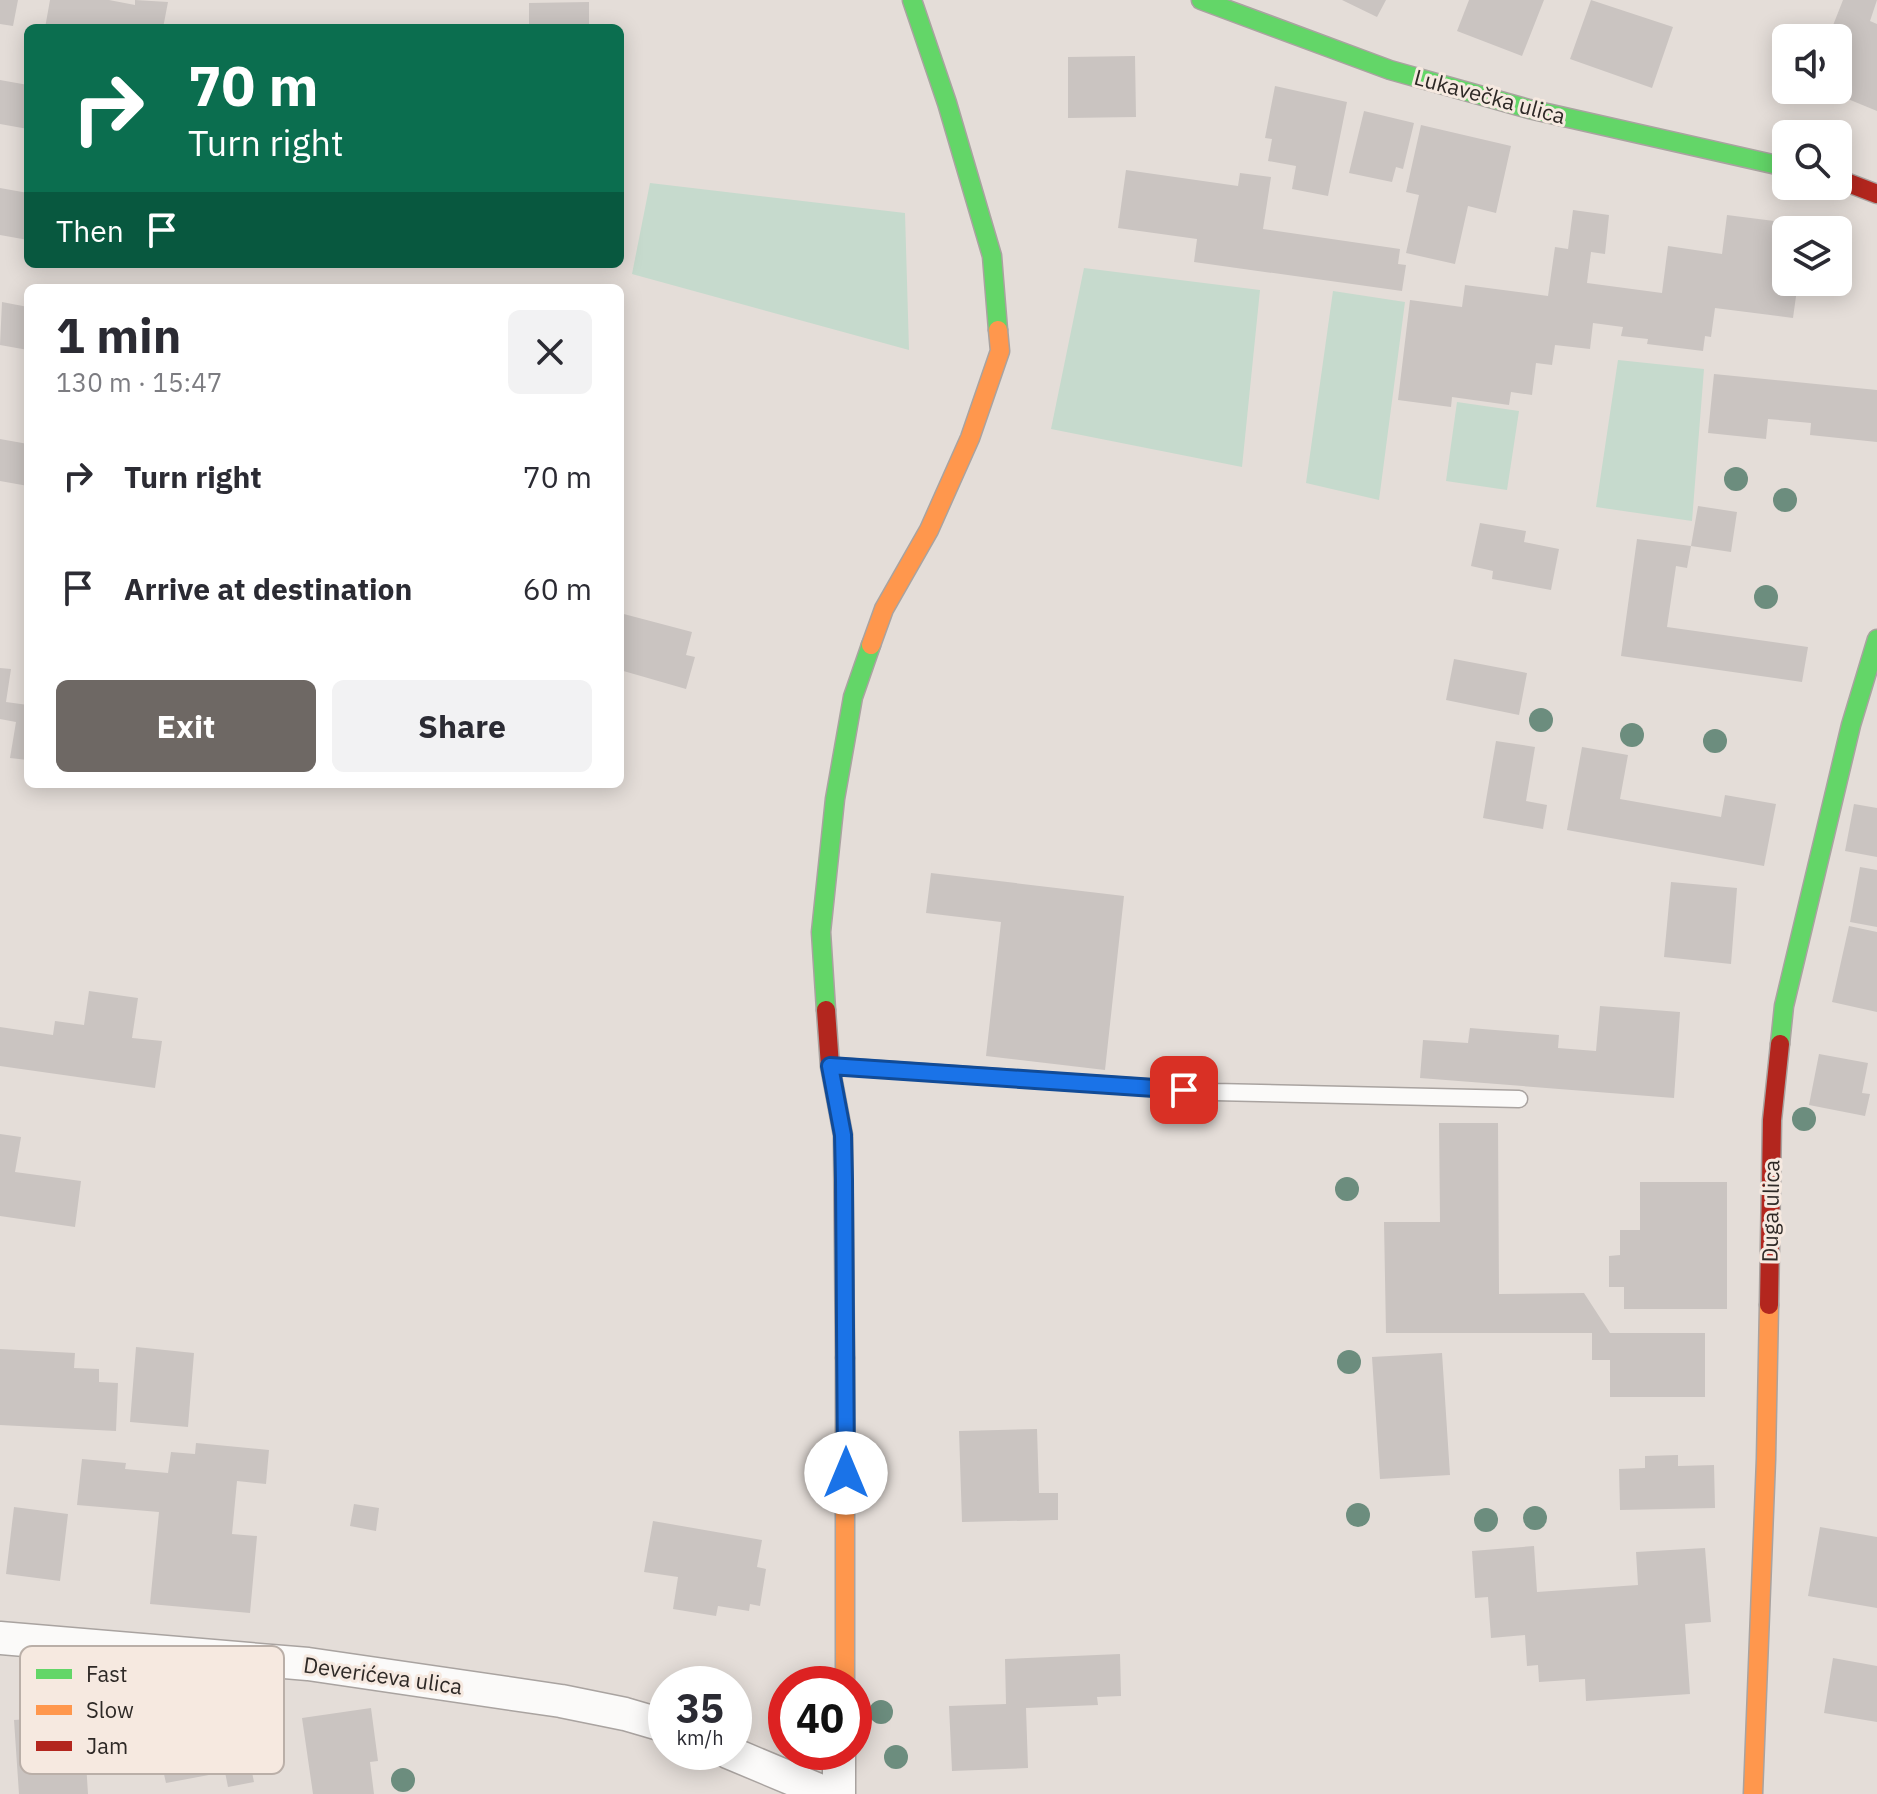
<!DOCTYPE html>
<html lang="en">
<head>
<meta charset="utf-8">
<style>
  body { margin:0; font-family:"IBM Plex Sans",sans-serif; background:#f2f2f3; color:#2b2b33; height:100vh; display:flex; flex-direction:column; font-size:30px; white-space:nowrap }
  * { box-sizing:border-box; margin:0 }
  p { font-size:26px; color:#7c7c81 }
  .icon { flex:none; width:44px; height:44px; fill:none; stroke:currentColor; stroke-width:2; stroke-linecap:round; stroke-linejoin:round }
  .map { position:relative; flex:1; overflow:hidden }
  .sheet { position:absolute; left:24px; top:284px; width:600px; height:504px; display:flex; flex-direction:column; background:#fff; border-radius:12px; box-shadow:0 4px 20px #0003 }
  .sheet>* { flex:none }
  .hud { position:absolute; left:24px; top:24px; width:600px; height:244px; border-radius:12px; box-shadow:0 4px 20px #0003; background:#0b6e4f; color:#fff; overflow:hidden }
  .controls { position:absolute; left:1772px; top:24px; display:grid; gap:16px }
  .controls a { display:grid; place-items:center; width:80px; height:80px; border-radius:12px; background:#fff; box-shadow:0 4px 20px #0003; font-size:40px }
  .speed { position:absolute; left:648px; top:1666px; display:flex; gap:16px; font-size:40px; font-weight:700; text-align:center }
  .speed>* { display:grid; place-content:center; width:104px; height:104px; border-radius:50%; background:#fff; box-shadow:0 4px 20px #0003; line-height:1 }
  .speed small { font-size:20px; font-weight:400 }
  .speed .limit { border:12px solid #d22; background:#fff; color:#111 }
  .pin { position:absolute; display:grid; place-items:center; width:68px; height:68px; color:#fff; margin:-34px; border-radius:16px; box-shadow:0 4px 12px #0006 }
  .me { position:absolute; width:88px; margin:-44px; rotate:0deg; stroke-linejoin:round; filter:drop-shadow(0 0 6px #0008) }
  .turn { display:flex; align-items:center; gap:28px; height:168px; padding:0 32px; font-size:36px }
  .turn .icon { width:104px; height:104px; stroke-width:2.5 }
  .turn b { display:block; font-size:56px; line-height:68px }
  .then { display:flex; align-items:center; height:76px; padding:0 32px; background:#0003; gap:16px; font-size:30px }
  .round { display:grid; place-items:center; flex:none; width:84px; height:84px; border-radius:12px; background:#f2f2f3 }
  .headline { display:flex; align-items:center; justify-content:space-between; height:136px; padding:0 32px }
  h1 { font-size:48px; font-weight:700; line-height:60px }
  .cta { display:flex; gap:16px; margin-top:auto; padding:16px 32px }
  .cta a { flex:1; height:92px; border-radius:12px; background:#6e6864; color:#fff; font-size:32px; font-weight:700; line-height:92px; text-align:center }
  .cta a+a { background:#f2f2f3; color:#2b2b33 }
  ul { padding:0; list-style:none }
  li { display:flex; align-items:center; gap:24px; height:112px; padding:0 32px }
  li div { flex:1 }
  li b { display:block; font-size:30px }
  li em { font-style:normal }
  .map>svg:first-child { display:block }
  .green { fill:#c6dacd }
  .building { fill:#cac4c1 }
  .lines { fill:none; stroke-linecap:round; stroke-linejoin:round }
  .lane-casing { stroke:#a9a3a0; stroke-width:19 }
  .street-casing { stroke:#a9a3a0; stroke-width:35 }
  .fast-casing { stroke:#a9a3a0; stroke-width:21 }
  .slow-casing { stroke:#a9a3a0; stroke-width:21 }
  .jam-casing { stroke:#a9a3a0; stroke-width:21 }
  .lane { stroke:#fbfaf9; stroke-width:16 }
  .street { stroke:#fbfaf9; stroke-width:32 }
  .fast { stroke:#63d668; stroke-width:18 }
  .slow { stroke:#ff974d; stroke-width:18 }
  .jam { stroke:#b3261e; stroke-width:18 }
  .tree { fill:#6c8d7e }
  .route-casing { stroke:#114b97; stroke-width:20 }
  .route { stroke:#1a73e8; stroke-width:14 }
  .labels { text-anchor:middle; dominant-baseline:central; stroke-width:6; stroke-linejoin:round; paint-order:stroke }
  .street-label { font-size:22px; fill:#2e2926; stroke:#f6e9e0 }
  .key { fill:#f6e9e0; stroke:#baafa8; stroke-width:2 }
  .key-label { font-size:22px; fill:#2e2926 }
</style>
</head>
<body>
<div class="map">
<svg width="1877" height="1794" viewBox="0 0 1877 1794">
  <rect width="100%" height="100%" fill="#e4ddd8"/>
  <path class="green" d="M650,183L905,213L909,350L632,274Z
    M1084,268L1260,290L1242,467L1051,429Z
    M1333,291L1405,302L1379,500L1306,483Z
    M1618,360L1704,369L1692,521L1596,507Z
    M1457,402L1519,411L1507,490L1446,481Z"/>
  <path class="building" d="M0,0H18L13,26L0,24Z
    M50,0H109L135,5V0L168,2L163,28H45Z
    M1342,0H1386L1377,17Z
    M1469,0H1544L1522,56L1457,31Z
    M1591,0L1673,27L1652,88L1570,59Z
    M1843,0H1877L1870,21L1877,24V111L1826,90H1838V38H1828Z
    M589,2V28H529V3Z
    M1135,56L1136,117L1068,118V57Z
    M0,80L28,85V129L0,124Z
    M1275,86L1347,102L1328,196L1292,189L1296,166L1268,161L1272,139L1265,138Z
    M1364,111L1414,123L1403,169L1396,167L1392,182L1349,173Z
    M1421,125L1511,146L1496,213L1468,206L1455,264L1406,253L1419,195L1406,192Z
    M1126,170L1238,186L1240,173L1271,177L1263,229L1400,249L1398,264L1406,265L1402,291L1194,262L1197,239L1118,228Z
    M0,188L28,193V240L0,235Z
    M1573,210L1609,215L1605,254L1591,252L1587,283L1662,293L1668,246L1722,254L1727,215L1805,225L1804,230H1786V282H1798L1793,318L1715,308L1711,337L1705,336L1703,351L1647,344L1648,339L1621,336L1623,327L1593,323L1590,349L1555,345L1552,365L1536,363L1532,395L1511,392L1509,405L1452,397L1451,407L1398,400L1410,300L1462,307L1465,285L1548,296L1555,247L1568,249Z
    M2,302L28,307V350L0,345Z
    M1714,374L1877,390V442L1810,435L1811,423L1768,419L1766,439L1708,433Z
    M0,439L28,444V486L0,481Z
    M1698,506L1737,512L1731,552L1691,546Z
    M1480,523L1526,531L1524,542L1559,549L1551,590L1492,579L1493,571L1471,566Z
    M1637,539L1691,546L1687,568L1676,566L1667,627L1808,647L1802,682L1621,656Z
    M620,613L692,632L686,655L695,657L686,689L620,670Z
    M1454,659L1527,673L1519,715L1446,700Z
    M0,668L11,669L6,702L28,705V760L10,758L16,722L0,719Z
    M1496,741L1535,747L1526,801L1547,805L1543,829L1483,818Z
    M1582,747L1628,755L1620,799L1721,817L1725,795L1776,804L1764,866L1567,830Z
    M1854,804L1877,808V857L1845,851Z
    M1860,867L1877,870V927L1850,922Z
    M931,873L1124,896L1105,1070L986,1056L1001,922L926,913Z
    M1671,882L1737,888L1731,964L1664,957Z
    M1849,926L1877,932V1012L1832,1002Z
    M89,991L138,998L132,1038L162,1041L155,1088L0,1066V1027L53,1035L55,1021L84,1025Z
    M1600,1006L1680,1012L1674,1098L1420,1078L1423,1040L1468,1043L1470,1028L1559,1035L1558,1048L1596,1051Z
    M1819,1054L1868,1063L1862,1093L1870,1094L1865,1116L1809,1105Z
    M1439,1123H1498L1499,1294L1584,1293L1610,1333H1705V1397H1610V1360H1592V1333H1386L1384,1222H1440Z
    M0,1134L21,1137L15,1172L81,1181L75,1227L0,1216Z
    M1640,1182H1727V1309H1624V1287H1609V1256L1620,1255V1230H1640Z
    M136,1347L194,1353L188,1427L130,1422Z
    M0,1349L75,1353L74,1368L99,1369V1382L118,1383L116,1431L0,1425Z
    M1442,1353L1450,1475L1380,1479L1372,1357Z
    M1037,1429L1039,1493H1058V1520L962,1522L959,1431Z
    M196,1443L269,1450L266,1484L237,1481L232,1534L257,1536L250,1613L150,1604L159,1512L77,1505L82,1459L126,1463L125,1469L168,1473L171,1452L195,1454Z
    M1678,1455V1466L1714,1465L1715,1508L1620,1510L1619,1469L1645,1468V1456Z
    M354,1504L379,1508L376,1531L350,1526Z
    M14,1507L68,1514L60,1581L6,1574Z
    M653,1521L762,1540L757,1567L766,1569L760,1606L750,1604L749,1611L718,1606L716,1616L673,1609L678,1577L644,1572Z
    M1820,1527L1877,1537V1608L1808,1596Z
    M1534,1546L1537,1592L1638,1585L1636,1552L1705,1548L1711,1622L1685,1624L1690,1694L1586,1701L1585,1679L1539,1682L1538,1665L1527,1666L1525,1635L1491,1638L1488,1597L1475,1598L1472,1551Z
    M1120,1654L1121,1696L1097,1697L1098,1705L1026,1708L1028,1768L952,1771L949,1706L1006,1704L1005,1659Z
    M1833,1658L1877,1666V1722L1824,1713Z
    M188,1678L191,1696L257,1684L267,1738L258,1740L263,1765L251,1767L254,1782L228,1787L225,1772L166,1783L161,1761L153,1762L148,1734L156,1732L147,1686Z
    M371,1708L378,1761L370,1762L374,1794H313L302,1718Z
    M83,1715L88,1794H19L14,1720Z"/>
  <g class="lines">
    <g class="lane-casing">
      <path id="lane" d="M834,1066L1214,1092L1519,1099"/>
    </g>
    <g class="street-casing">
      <path id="street" d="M0,1638L308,1664L561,1701L625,1714L666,1726
        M728,1752L828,1794
        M839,1794V1752"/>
    </g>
    <g class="fast-casing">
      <path id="fast" d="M912,0L947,103L992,256L998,330
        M1201,0L1390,70L1529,109L1786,167
        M826,1010L821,932L835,799L853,697L871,645
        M1780,1044L1784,1006L1851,725L1877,639"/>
    </g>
    <g class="slow-casing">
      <path id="slow" d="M871,645L884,609L929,530L970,438L1000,351L998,330
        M845,1358V1684
        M1753,1794L1766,1459L1769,1305"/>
    </g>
    <g class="jam-casing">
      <path id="jam" d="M1838,179L1877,194
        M826,1010L830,1066L843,1135L845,1358
        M1769,1305L1772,1120L1780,1044"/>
    </g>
    <use href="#lane" class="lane"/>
    <use href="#street" class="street"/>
    <use href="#fast" class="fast"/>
    <use href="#slow" class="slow"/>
    <use href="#jam" class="jam"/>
  </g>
  <g class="tree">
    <circle cx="1736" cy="479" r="12"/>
    <circle cx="1785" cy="500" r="12"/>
    <circle cx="1766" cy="597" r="12"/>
    <circle cx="1541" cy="720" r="12"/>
    <circle cx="1632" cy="735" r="12"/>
    <circle cx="1715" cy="741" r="12"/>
    <circle cx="1804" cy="1119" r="12"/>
    <circle cx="1347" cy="1189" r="12"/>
    <circle cx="1349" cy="1362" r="12"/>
    <circle cx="1358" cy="1515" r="12"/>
    <circle cx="1535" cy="1518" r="12"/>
    <circle cx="1486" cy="1520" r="12"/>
    <circle cx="881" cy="1712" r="12"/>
    <circle cx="896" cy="1757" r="12"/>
    <circle cx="403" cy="1780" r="12"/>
  </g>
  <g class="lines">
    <g class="route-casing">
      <path id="route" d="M846,1473L844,1180L843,1135L830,1066L1184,1090"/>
    </g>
    <use href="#route" class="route"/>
  </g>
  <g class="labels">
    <g class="street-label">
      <text transform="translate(1490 96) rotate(15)">Lukavečka ulica</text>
      <text transform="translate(1770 1211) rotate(-89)">Duga ulica</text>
      <text transform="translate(383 1675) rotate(8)">Deverićeva ulica</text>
    </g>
  </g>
  <rect x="20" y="1646" width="264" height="128" rx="12" class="key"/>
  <rect x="36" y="1669" width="36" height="10" fill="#63d668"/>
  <rect x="36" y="1705" width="36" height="10" fill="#ff974d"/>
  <rect x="36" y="1741" width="36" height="10" fill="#b3261e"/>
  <g class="key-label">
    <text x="86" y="1682">Fast</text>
    <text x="86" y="1718">Slow</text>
    <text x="86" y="1754">Jam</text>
  </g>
</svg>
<div class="controls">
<a><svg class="icon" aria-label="sound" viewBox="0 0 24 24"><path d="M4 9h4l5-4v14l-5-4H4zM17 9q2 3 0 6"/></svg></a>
<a><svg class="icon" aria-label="search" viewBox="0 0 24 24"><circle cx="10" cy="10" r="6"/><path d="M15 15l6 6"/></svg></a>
<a><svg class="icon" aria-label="layers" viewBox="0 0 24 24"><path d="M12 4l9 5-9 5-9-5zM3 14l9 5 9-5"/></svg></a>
</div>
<div class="speed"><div>35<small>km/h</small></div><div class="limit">40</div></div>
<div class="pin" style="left:1184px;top:1090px;background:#d93025"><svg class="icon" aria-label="arrive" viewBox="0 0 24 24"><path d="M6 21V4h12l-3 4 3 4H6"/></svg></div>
<svg class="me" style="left:846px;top:1473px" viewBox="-20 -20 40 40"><circle r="19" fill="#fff"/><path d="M0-13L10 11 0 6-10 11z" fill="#1a73e8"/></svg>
<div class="hud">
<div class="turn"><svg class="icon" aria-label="right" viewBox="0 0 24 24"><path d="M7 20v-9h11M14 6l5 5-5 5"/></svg><div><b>70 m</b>Turn right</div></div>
<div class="then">Then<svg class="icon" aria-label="arrive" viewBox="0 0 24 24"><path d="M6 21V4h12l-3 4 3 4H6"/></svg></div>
</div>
<section class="sheet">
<div class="headline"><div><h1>1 min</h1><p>130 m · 15:47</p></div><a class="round"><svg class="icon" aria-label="close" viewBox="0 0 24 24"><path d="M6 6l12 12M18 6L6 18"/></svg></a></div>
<ul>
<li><svg class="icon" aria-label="right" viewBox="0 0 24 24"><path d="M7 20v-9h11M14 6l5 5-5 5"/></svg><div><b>Turn right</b></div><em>70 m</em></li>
<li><svg class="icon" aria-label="arrive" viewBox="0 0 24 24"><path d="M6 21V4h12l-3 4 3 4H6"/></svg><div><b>Arrive at destination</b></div><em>60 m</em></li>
</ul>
<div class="cta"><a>Exit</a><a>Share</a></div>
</section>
</div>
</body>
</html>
